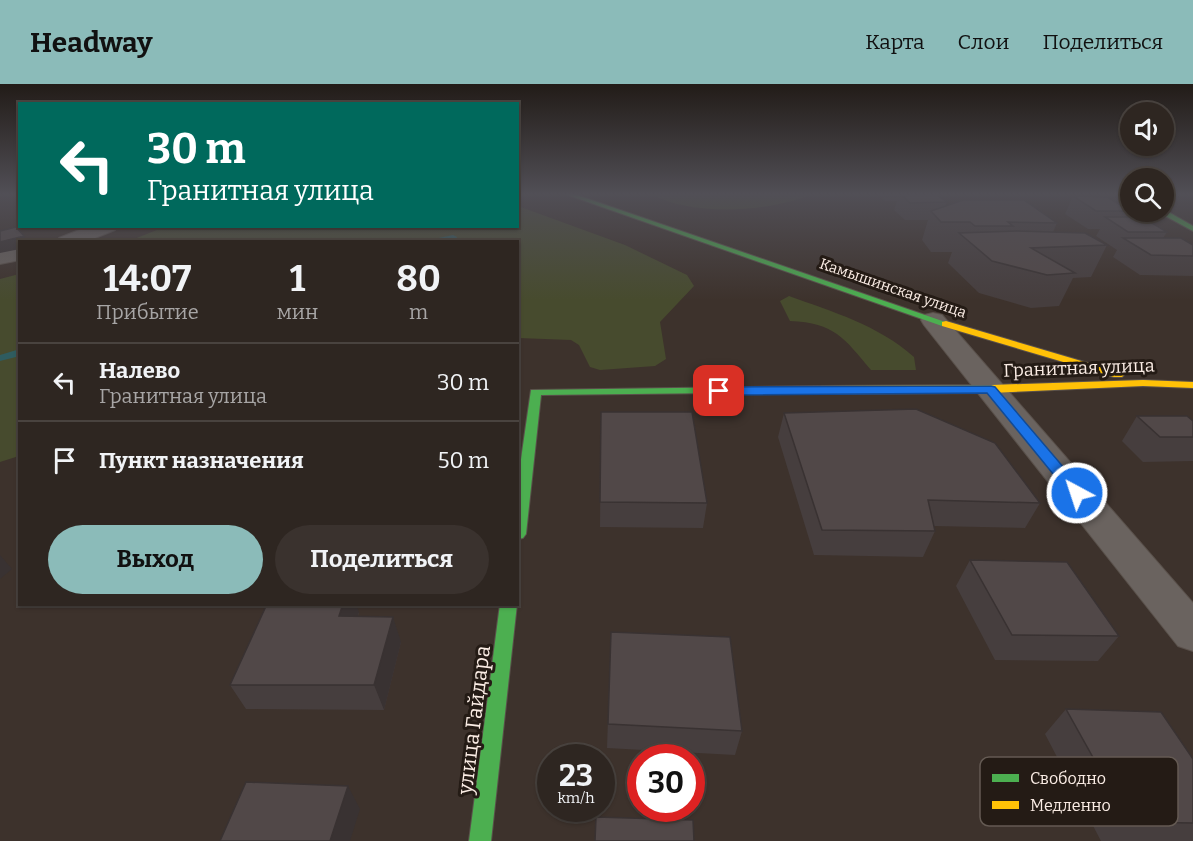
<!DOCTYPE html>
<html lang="ru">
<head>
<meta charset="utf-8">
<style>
  body { margin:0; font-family:Bitter,serif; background:#3a322e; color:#f1f3f6; height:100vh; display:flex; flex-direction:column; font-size:22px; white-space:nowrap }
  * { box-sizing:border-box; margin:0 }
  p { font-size:20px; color:#a7a5a5 }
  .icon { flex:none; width:33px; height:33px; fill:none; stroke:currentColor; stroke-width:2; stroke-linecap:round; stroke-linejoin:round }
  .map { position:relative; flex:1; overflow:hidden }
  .sheet { position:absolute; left:18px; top:156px; width:501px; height:366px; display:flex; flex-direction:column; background:#2e2621; border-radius:0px; box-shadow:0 2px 4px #0004,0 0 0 2px #49433f }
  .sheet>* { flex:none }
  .hud { position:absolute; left:18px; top:18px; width:501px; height:126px; border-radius:0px; box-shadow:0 2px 4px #0004,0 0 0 2px #49433f; background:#00695c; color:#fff; overflow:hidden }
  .fabs { position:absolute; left:1120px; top:18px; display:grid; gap:12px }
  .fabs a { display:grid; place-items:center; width:54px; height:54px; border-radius:50%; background:#2e2621; box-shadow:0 2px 4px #0004,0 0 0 2px #49433f; font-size:30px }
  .speed { position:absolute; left:537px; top:660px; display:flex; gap:12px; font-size:30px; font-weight:700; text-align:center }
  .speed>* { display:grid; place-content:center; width:78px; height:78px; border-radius:50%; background:#2e2621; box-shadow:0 2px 4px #0004,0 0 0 2px #49433f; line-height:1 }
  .speed small { font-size:15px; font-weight:400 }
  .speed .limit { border:9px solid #d22; background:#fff; color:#111 }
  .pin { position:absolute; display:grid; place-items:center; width:51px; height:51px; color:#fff; margin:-26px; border-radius:12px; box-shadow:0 3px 9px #0006 }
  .me { position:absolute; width:66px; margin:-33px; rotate:320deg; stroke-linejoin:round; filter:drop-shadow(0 0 4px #0008) }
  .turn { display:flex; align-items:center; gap:21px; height:126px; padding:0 30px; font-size:27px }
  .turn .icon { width:78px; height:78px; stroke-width:2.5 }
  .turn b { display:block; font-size:42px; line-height:51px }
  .eta { display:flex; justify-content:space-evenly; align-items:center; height:102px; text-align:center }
  .eta b { font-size:36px; font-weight:700; line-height:42px }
  .primary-button { display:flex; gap:12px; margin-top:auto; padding:12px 30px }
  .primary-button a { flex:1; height:69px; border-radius:36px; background:#8bbbb9; color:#111; font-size:24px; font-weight:700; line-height:69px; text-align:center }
  .primary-button a+a { background:#3a322e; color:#f1f3f6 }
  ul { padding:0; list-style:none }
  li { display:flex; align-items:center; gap:18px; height:78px; padding:0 30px; border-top:2px solid #49433f }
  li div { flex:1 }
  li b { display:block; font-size:22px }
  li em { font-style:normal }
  header { display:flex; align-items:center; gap:36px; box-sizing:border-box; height:84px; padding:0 30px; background:#8bbbb9; color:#111 }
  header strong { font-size:28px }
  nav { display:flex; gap:33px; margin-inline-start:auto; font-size:21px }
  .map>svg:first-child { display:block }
  .green { fill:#474b2e }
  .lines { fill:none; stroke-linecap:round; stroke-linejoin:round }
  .stream { fill:#2f5c5f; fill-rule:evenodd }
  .street-casing { stroke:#5a514b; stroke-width:2 }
  .fast-casing { stroke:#5a514b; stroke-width:2 }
  .slow-casing { stroke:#5a514b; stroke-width:2 }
  .street { fill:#6a635f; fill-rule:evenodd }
  .fast { fill:#4caf50; fill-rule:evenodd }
  .slow { fill:#ffc107; fill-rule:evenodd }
  .wall { fill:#463e3e }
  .shaded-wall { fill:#393232 }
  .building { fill:#514848; stroke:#393232; stroke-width:1.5 }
  .route { fill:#1a73e8; stroke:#114b97; stroke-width:1.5 }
  .labels { text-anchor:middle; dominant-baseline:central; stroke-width:6; stroke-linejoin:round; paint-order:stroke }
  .far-street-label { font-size:15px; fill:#fbede5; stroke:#241b15 }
  .street-label { font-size:18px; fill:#fbede5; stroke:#241b15 }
  .near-street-label { font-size:21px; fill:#fbede5; stroke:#241b15 }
  .key { fill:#241b15; stroke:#645a53; stroke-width:1.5 }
  .key-label { font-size:16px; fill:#fbede5 }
</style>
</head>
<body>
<header>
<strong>Headway</strong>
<nav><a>Карта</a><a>Слои</a><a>Поделиться</a></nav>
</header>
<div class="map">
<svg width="1193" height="757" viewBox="0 0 1193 757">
  <rect width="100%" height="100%" fill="#3d322c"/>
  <path class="green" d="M652,110H812C772,128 691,133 652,110Z
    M518,122L625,161L687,191L694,202L660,238L666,275L655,282L600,286L590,283L579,261L571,256L518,254V158L129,157L167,142H518Z
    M19,190V372L0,378V195Z
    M789,212C833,228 878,241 914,273L916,286H871C844,254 835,239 790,237L780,217Z"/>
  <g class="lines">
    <path class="stream" d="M453,151L457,153L456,155L419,158Z
      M20,265V272L0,277V271Z"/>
    <g class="street-casing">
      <path id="street" d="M89,142H117L115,146L85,158H56L59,154Z
        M20,164V176L0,180V168Z
        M933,229L942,231L1193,519V567L1178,562L924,241L921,236L924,231Z"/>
    </g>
    <g class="fast-casing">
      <path id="fast" d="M565,110H574L951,240L950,242H942Z
        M1165,126L1193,142V147L1158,128Z
        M816,302L822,306L820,308L541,311L526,450L523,454L518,455V396L531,306Z
        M500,520H517L491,757H469Z"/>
    </g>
    <g class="slow-casing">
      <path id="slow" d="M946,237L1122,289L1124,291L1122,293H1114L942,242V238Z
        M1143,296L1193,298V304L1143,302L991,309L816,310L810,306L816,302L991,301Z"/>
    </g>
    <use href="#street" class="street"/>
    <use href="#fast" class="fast"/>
    <use href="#slow" class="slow"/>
  </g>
  <path class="wall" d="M879,110H936L947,118L945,122L1057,139L1053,148L1107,161L1091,193L1073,194L1059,222L1031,224L979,209L948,179L952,168H931L922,156L928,136H905L894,126L897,117H885Z
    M1073,112L1132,128L1129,133L1167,148L1163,154L1193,161V192L1140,191L1113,173L1117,166L1096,152L1100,145H1088L1065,130Z
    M601,328L707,419L703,444L600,443Z
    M784,329L1040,419L1025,444L934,442L935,447L923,473L814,471L778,353Z
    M1137,332L1193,337V377L1143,378L1122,357Z
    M970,476L1119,552L1098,577L995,576L956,502Z
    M359,528L358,532L401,558L384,626L246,625L230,601Z
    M611,548L742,647L735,671L607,664Z
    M1066,625L1193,675V757H1101L1045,650Z"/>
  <path class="shaded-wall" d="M24,152L27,158H20V165L0,169V158Z
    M0,471L12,485L0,495Z
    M343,520H356L359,528L349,558L339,532Z
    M393,533L401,558L384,626L374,601Z
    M348,702L360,725L350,757H330Z"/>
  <path class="building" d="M901,110H936L947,118L910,119Z
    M1073,112L1107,113L1131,127H1096Z
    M963,116H1024L1057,139L1008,138L1013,142H975L970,138H941L931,127Z
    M1105,133H1142L1167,148H1128Z
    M16,143L24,152L0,158V147Z
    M1017,147L1085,149L1107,161L1031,164L1075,189L1047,191L992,177L959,149Z
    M1123,154H1181L1193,161V172L1151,171Z
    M916,325L995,359L1040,419L928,416L935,447L822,446L784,329Z
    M601,328H692L707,419L600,418Z
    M1137,332H1187L1193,337V353H1160Z
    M970,476L1067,478L1119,552L1012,551Z
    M267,520H343L339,532L393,533L374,601H230Z
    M611,548L730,553L742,647L608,640Z
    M1066,625L1161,628L1193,675V739L1129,738Z
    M246,698L348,702L330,757H220Z
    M596,733L693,736L694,757H595Z"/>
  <linearGradient id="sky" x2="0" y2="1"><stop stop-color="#221c18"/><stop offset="0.51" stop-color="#514f56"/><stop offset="1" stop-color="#514f56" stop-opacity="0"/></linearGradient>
  <rect width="1193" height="216" fill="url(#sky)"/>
  <path class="route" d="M991,302L995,303L1082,405L1084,409L1082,412H1071L987,309L719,311L713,307L719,303Z"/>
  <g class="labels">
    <g class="far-street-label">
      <text transform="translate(893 204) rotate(19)">Камышинская улица</text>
    </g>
    <g class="street-label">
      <text transform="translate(1079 284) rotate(-2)">Гранитная улица</text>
    </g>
    <g class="near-street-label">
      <text transform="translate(474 636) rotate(-83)">улица Гайдара</text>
    </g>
  </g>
  <rect x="980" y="673" width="198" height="69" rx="9" class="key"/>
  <rect x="992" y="690" width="27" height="8" fill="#4caf50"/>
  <rect x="992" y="717" width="27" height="8" fill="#ffc107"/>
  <g class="key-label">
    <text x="1030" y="700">Свободно</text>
    <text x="1030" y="727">Медленно</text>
  </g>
</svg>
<div class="fabs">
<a><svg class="icon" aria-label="sound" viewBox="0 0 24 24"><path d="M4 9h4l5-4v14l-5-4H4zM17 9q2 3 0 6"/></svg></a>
<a><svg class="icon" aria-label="search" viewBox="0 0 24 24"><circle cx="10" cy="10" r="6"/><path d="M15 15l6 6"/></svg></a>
</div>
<div class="speed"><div>23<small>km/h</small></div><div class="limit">30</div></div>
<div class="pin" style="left:719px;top:307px;background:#d93025"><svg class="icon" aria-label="arrive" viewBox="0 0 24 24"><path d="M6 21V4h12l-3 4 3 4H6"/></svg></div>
<svg class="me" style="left:1077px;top:409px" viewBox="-20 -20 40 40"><circle r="17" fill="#1a73e8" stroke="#fff" stroke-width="3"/><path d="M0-11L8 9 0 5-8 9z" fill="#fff"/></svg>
<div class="hud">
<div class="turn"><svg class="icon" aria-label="left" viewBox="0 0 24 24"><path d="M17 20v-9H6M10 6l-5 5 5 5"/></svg><div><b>30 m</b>Гранитная улица</div></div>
</div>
<section class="sheet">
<div class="eta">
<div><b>14:07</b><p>Прибытие</p></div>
<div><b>1</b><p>мин</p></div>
<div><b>80</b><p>m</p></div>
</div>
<ul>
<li><svg class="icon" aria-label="left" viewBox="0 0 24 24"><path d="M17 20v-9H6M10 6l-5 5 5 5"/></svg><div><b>Налево</b><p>Гранитная улица</p></div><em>30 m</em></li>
<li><svg class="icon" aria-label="arrive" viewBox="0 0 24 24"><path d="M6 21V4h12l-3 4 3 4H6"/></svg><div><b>Пункт назначения</b></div><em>50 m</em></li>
</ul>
<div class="primary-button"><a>Выход</a><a>Поделиться</a></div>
</section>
</div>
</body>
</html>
